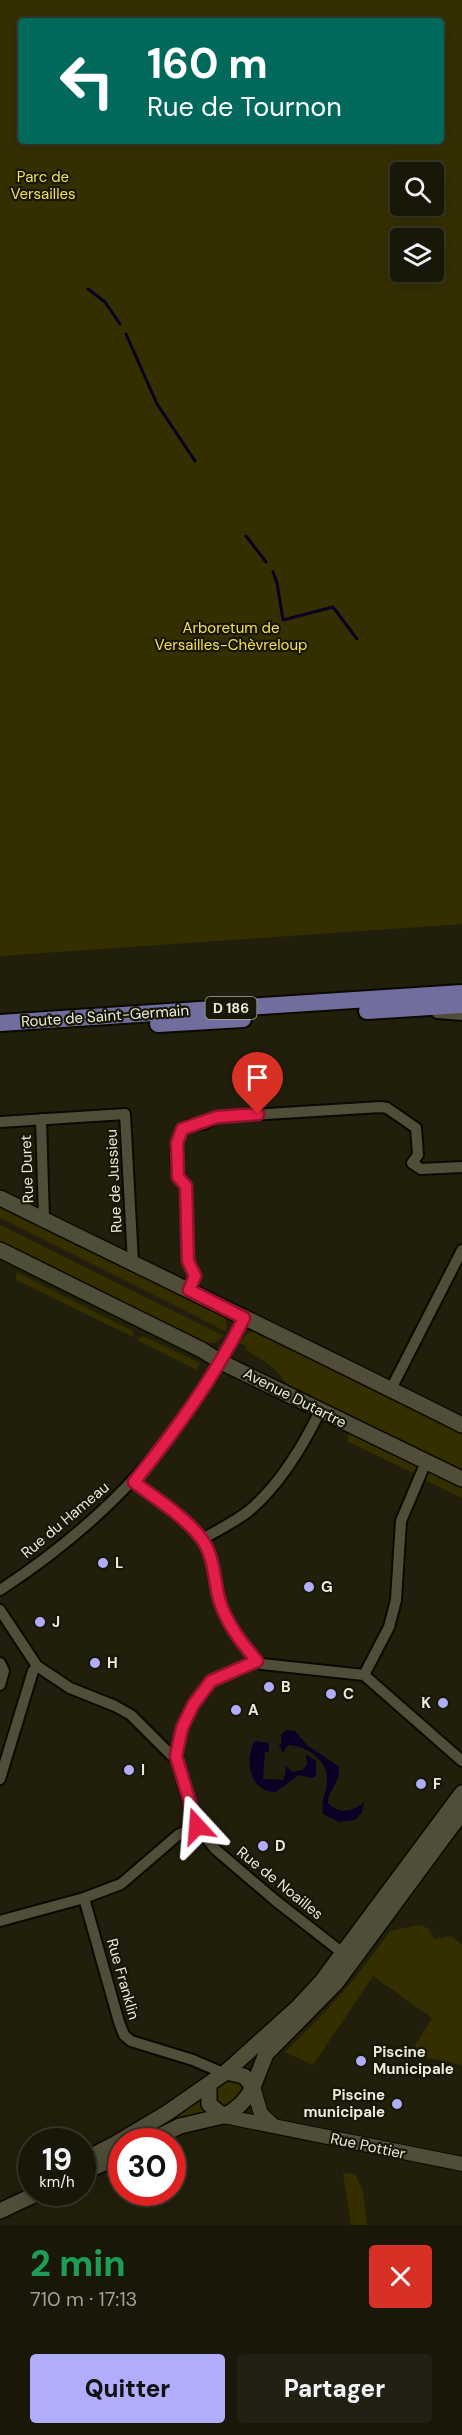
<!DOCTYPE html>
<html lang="fr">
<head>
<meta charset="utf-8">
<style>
  body { margin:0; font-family:"DM Sans",sans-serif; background:#222012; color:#f1f3f6; height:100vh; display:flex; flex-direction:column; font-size:22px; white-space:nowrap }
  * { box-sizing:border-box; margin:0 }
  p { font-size:20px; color:#9f9f9c }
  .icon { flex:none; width:33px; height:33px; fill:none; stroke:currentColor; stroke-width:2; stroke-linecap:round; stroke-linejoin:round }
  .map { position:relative; height:2225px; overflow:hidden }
  .sheet { display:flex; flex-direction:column; background:#191708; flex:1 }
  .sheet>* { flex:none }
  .guide { position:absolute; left:18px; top:18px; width:426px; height:126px; border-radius:6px; box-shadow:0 3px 15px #0003,0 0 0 2px #373629; background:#00695c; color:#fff; overflow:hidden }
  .tools { position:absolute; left:390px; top:162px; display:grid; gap:12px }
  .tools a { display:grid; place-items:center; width:54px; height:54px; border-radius:6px; background:#191708; box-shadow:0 3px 15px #0003,0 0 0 2px #373629; font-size:30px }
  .speed { position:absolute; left:18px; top:2128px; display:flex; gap:12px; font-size:30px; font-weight:700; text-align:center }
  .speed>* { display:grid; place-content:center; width:78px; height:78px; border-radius:50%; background:#191708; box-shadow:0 3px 15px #0003,0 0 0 2px #373629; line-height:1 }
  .speed small { font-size:15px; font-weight:400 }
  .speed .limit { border:9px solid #d22; background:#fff; color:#111 }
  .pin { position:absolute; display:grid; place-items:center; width:51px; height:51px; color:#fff; margin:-62px -26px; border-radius:50% 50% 50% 0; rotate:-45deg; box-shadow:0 0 6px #0007 }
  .pin .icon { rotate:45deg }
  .me { position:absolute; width:66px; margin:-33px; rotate:341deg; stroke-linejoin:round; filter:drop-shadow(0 0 4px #0008) }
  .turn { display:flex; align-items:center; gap:21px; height:126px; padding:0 30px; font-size:27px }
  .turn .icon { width:78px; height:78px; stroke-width:2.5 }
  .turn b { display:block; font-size:42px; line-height:51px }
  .round { display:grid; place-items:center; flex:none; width:63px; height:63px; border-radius:6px; background:#222012 }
  .summary { display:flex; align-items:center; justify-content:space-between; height:102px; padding:0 30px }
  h1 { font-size:36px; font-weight:800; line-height:45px; color:#1e9e55 }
  .cta { display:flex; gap:12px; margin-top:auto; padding:12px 30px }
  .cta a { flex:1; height:69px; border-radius:6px; background:#b0adfa; color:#111; font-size:24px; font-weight:800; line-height:69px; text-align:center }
  .cta a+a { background:#222012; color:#f1f3f6 }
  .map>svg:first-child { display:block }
  .green { fill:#352f00; fill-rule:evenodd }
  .water { fill:#080025 }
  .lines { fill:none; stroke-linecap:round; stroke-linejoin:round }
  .stream { stroke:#080025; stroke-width:3 }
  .minor-casing { stroke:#0b0900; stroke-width:14 }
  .tertiary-casing { stroke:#0b0900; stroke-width:16 }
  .secondary-casing { stroke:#0b0900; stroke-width:18 }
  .primary-casing { stroke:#0b0900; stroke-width:20 }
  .minor { stroke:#504e38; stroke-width:10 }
  .tertiary { stroke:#504e38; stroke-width:14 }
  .secondary { stroke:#504e38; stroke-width:15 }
  .primary { stroke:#726d9f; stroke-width:16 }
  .route-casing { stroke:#92132f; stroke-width:15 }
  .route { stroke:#e11d48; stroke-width:10 }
  .poi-dot { fill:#b0adfa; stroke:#181604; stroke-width:2 }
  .labels { text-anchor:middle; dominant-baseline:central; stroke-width:4.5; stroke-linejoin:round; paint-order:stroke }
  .shield { fill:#181604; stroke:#acaa9c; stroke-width:1.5 }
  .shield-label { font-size:14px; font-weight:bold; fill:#ebeadd }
  .park-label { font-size:15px; fill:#f2e153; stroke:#181604 }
  .street-label { font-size:15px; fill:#ebeadd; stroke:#181604 }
  .poi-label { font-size:15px; font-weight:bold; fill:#ebeadd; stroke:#181604; text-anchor:start }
</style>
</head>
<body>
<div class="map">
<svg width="462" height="2225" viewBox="0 0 462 2225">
  <rect width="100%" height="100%" fill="#211f0b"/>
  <path class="green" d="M0,0H462V924L0,956ZM21,21H441V141H21ZM400,172H434V206H400ZM400,238H434V272H400Z
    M0,1202L222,1314L226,1322L227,1332L0,1218Z
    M0,1225L224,1336L215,1343H204L0,1241Z
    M17,1272L133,1331V1337L16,1280Z
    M261,1329L462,1431V1472L289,1385C281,1379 279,1371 272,1367C264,1360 255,1356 246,1350V1346L239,1343L248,1333Z
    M143,1336L200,1363L196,1370L137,1340Z
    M350,1429L422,1465L417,1475L347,1441Z
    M430,1468L462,1483V1498L425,1480Z
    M419,1925L428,1928L434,1939L451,1936L462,1945V2065L410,2054L432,2018L373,1976L313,2065L285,2052C325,2014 359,1976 390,1931Z
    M237,2077L246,2089L230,2106L222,2108L212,2095C216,2086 228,2079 237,2077Z
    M203,2093L211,2113L173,2124L136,2142H126Z
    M343,2173L355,2174L363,2191L367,2225H351Z"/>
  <path class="water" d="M286,1730L295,1731L307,1745L338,1766C343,1780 328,1789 328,1803C339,1814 352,1813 364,1802L362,1812L355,1820L339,1822L323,1814C320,1801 327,1792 327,1780C328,1759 306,1746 288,1745L283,1753L279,1745L281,1743V1735Z
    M255,1741L269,1743V1752H265L263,1779L284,1780L286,1766L292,1772L303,1770L307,1764L306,1754L316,1761V1776L312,1778L299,1775L276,1792C249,1793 244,1758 255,1741Z"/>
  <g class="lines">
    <path class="stream" d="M88,289L105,302L120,324
      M126,334L157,404L195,461
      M246,536L266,562
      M273,572L277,583L283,620L333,607L357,639"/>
    <g class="minor-casing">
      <path id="minor" d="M437,1013L462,1015
        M41,1119L44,1219
        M0,1122L125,1114L133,1263
        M189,1290L195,1276L188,1261L186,1186C173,1175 174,1144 182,1129L189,1125L204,1124L217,1117L381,1107L387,1108L416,1128L418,1155L412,1163L421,1169L462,1167
        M391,1389L462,1250
        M134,1482C156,1499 183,1515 201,1538C214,1555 214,1579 219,1599C226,1624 241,1642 257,1661
        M202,1539C218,1530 235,1522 250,1510C280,1484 303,1446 320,1411
        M0,1590C109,1519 185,1435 244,1318
        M0,1610L37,1666L70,1688L115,1706L131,1715L171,1755L176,1756
        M0,1663L4,1671L0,1685
        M364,1675L389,1627L396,1600L401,1521L426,1462
        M364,1675L462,1761
        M0,1779L33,1671L37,1666
        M84,1898L119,2022L124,2035L131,2041L193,2060L223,2073
        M0,1921L84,1898L121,1884L178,1835L197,1826
        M344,1954L276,1901L215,1849L197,1826L187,1798L176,1756L182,1728L193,1705L211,1681L251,1663L257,1661L262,1664L364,1675"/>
    </g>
    <g class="tertiary-casing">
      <path id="tertiary" d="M253,2087L261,2114L274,2126
        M223,2116L462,2164"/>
    </g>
    <g class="secondary-casing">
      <path id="secondary" d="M0,1198C154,1274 309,1348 462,1425
        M0,1250L202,1350L221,1362L462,1479
        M226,2072L298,2007L322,1981L462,1793
        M253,2087L266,2054L336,1983L462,1812
        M147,2142L180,2126L223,2116
        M82,2161L115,2144L167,2113L226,2072L244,2076L253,2087C246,2101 237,2110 223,2116L209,2104V2084
        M82,2173L122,2155
        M0,2211L38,2193"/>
    </g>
    <g class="primary-casing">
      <path id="primary" d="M367,1011L462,1005
        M0,1023L462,993
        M158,1024L243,1019"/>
    </g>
    <use href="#minor" class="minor"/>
    <use href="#tertiary" class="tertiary"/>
    <use href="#secondary" class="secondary"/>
    <use href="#primary" class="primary"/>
  </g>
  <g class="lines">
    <g class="route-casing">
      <path id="route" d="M197,1826L176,1756L182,1728L193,1705L211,1681L257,1661C241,1642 226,1623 219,1599C214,1579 214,1555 201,1538C183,1515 156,1499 134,1482C176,1430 214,1378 244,1318L189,1290L195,1276L188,1261L186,1186L178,1177L177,1143L182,1129L217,1117L258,1114"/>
    </g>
    <use href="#route" class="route"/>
  </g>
  <g class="poi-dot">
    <circle cx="103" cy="1563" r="6"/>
    <circle cx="309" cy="1587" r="6"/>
    <circle cx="40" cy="1622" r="6"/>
    <circle cx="95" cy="1663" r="6"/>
    <circle cx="269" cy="1687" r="6"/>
    <circle cx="331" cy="1694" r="6"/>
    <circle cx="443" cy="1703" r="6"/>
    <circle cx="236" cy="1710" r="6"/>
    <circle cx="129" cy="1770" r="6"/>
    <circle cx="421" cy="1784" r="6"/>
    <circle cx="263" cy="1846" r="6"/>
    <circle cx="361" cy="2061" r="6"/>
    <circle cx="397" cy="2104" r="6"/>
  </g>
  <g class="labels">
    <rect class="shield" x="205.5" y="997" width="51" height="22" rx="4.5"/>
    <g class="shield-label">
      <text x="231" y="1008">D 186</text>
    </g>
    <g class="park-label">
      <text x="43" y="177">Parc de<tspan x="43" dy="17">Versailles</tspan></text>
      <text x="231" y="628">Arboretum de<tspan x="231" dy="17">Versailles-Chèvreloup</tspan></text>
    </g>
    <g class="street-label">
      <text transform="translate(105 1016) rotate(-4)">Route de Saint-Germain</text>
      <text transform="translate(27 1169) rotate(-92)">Rue Duret</text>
      <text transform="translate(114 1181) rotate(-93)">Rue de Jussieu</text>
      <text transform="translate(295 1398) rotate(27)">Avenue Dutartre</text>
      <text transform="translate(65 1520) rotate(-40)">Rue du Hameau</text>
      <text transform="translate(280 1883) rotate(39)">Rue de Noailles</text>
      <text transform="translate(123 1979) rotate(74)">Rue Franklin</text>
      <text transform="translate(368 2146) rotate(12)">Rue Pottier</text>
    </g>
    <g class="poi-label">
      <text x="115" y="1563">L</text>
      <text x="321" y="1587">G</text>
      <text x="52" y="1622">J</text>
      <text x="107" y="1663">H</text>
      <text x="281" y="1687">B</text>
      <text x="343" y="1694">C</text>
      <text x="431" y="1703" text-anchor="end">K</text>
      <text x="248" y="1710">A</text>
      <text x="141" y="1770">I</text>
      <text x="433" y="1784">F</text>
      <text x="275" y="1846">D</text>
      <text x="373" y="2052">Piscine<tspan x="373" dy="17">Municipale</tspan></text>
      <text x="385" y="2095" text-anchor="end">Piscine<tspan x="385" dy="17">municipale</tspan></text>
    </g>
  </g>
</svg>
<div class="tools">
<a><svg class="icon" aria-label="search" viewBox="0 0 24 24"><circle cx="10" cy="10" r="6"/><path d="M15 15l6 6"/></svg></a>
<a><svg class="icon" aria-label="layers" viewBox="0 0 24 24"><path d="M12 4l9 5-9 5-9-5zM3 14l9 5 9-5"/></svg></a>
</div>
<div class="speed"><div>19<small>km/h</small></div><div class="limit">30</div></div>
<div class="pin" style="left:258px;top:1114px;background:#d93025"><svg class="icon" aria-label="arrive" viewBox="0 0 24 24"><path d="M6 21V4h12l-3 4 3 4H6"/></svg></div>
<svg class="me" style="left:197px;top:1826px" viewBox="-20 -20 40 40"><path d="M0-17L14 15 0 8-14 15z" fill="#e11d48" stroke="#fff" stroke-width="4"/></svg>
<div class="guide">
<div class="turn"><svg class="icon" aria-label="left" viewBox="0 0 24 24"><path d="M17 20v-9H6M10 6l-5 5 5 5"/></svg><div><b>160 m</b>Rue de Tournon</div></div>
</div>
</div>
<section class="sheet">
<div class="summary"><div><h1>2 min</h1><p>710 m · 17:13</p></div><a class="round" style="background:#d93025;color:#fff"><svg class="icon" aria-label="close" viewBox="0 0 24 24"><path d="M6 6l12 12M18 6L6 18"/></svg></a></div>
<div class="cta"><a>Quitter</a><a>Partager</a></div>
</section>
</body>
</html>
